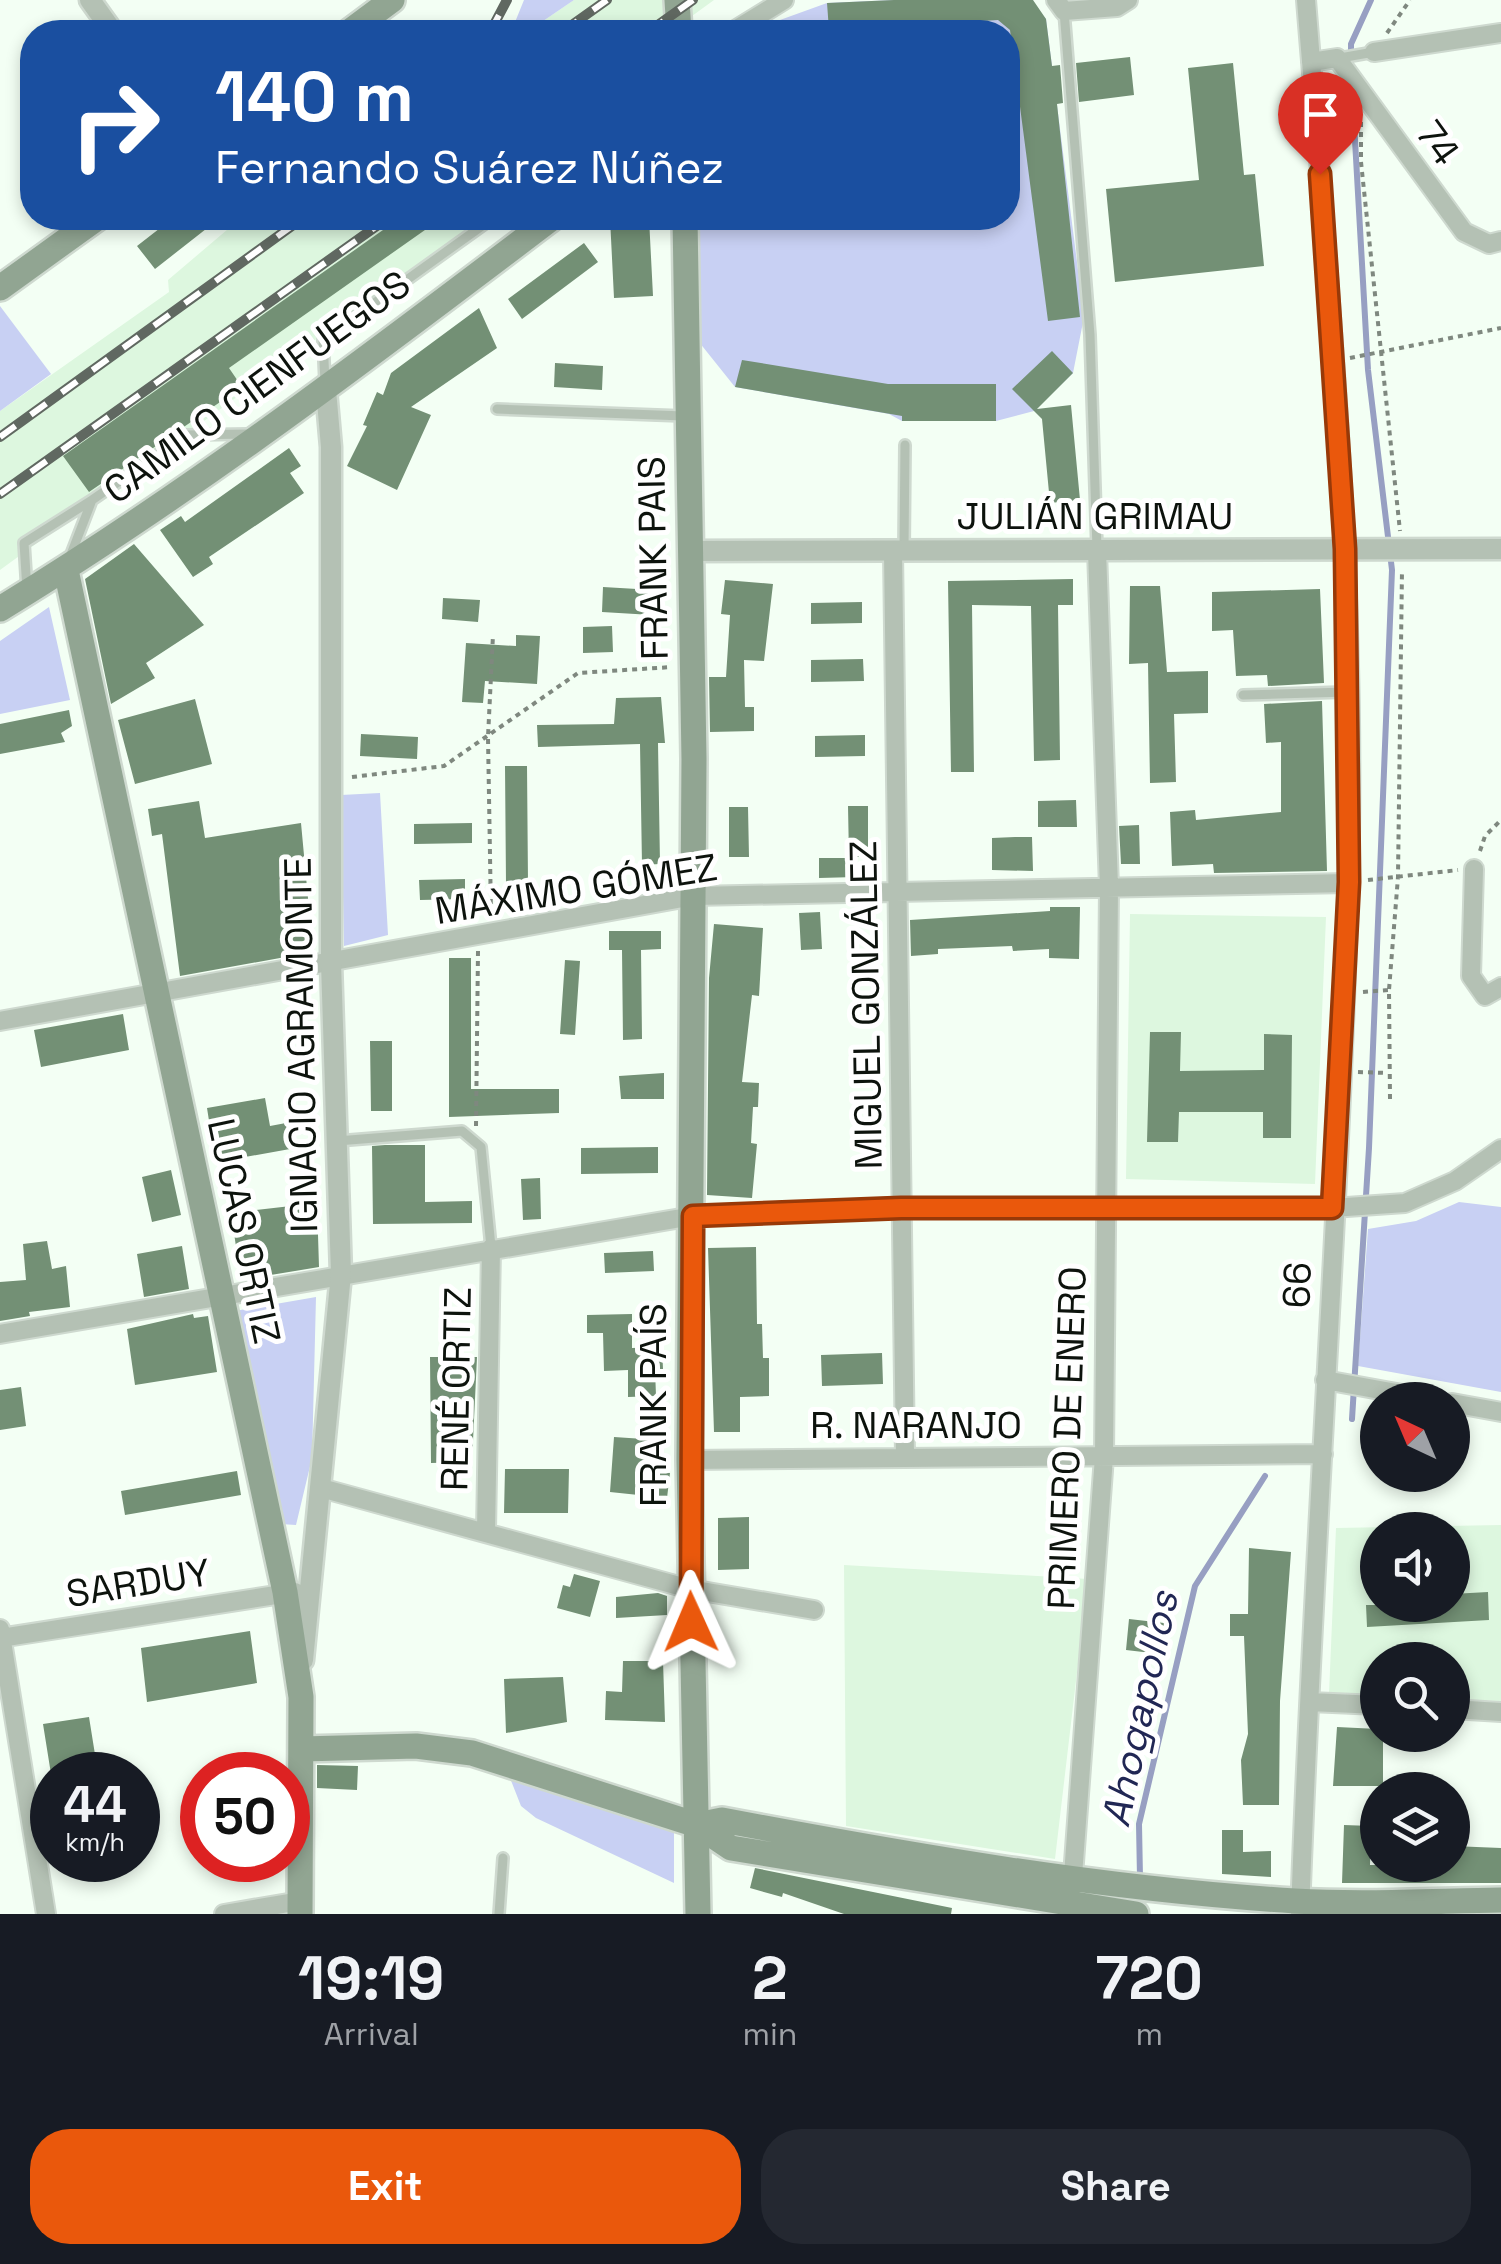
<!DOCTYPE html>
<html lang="en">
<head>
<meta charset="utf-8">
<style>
  body { margin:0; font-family:"Space Grotesk",sans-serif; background:#242831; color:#f1f3f6; height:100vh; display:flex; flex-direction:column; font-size:38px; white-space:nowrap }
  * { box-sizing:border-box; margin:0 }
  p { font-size:32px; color:#9ea1a6 }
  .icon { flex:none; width:55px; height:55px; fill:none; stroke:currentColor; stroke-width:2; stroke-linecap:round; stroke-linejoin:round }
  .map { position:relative; height:1914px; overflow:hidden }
  .sheet { display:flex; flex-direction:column; background:#171b24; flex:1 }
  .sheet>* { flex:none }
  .hud { position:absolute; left:20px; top:20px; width:1000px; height:210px; border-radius:40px; box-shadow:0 5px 15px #0003; background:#1a4fa0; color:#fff; overflow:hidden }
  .needle { width:65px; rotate:316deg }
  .fabs { position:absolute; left:1360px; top:1382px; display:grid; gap:20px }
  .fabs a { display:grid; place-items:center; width:110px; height:110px; border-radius:50%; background:#171b24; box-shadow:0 5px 15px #0003; font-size:50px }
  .speed { position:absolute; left:30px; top:1752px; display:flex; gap:20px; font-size:50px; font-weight:700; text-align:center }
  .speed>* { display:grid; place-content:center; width:130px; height:130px; border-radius:50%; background:#171b24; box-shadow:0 5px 15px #0003; line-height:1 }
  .speed small { font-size:25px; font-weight:400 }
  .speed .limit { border:15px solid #d22; background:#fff; color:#111 }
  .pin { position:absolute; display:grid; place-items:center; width:85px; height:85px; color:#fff; margin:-102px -42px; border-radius:50% 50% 50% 0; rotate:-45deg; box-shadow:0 0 10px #0007 }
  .pin .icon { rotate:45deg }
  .me { position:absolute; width:110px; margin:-55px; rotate:359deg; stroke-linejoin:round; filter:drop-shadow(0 0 8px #0008) }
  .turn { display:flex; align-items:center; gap:35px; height:210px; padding:0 30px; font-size:45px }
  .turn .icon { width:130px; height:130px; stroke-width:2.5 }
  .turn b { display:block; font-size:70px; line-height:85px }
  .eta { display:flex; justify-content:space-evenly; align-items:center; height:170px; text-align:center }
  .eta b { font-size:60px; font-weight:600; line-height:70px }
  .action { display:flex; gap:20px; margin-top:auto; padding:20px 30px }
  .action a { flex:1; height:115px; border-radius:40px; background:#ea580c; color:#fff; font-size:40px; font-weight:600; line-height:115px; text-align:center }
  .action a+a { background:#242831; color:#f1f3f6 }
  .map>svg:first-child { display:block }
  .built { fill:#ddf7df; fill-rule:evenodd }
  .green { fill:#c8d0f3 }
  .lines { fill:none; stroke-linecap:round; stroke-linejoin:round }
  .stream { stroke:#979fc2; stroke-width:6 }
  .building { fill:#739075 }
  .service-casing { stroke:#ced9cf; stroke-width:14 }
  .minor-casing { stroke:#ced9cf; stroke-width:22 }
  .tertiary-casing { stroke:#ced9cf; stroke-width:25 }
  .secondary-casing { stroke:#ced9cf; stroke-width:30 }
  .path { stroke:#7f887f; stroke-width:4; stroke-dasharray:5 5; stroke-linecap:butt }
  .service { stroke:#b4c1b4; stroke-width:9 }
  .minor { stroke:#b4c1b4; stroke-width:18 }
  .tertiary { stroke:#b4c1b4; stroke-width:20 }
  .secondary { stroke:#91a592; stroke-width:25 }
  .rail-casing { stroke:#606861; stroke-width:10 }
  .rail { stroke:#fff; stroke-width:6; stroke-dasharray:19; stroke-linecap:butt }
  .route-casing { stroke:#983908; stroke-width:25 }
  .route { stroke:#ea580c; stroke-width:18 }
  .labels { text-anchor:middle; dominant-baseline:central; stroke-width:10; stroke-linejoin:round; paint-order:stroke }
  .street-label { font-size:38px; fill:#0d130d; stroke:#fff }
  .water-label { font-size:40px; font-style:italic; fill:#212754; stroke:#fff }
</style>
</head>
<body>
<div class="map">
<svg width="1501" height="1914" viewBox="0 0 1501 1914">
  <rect width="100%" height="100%" fill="#f3fff4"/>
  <path class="built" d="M574,0H714L670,32H527Z
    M241,218H482L0,570V411L169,292L168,280Z
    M1130,914L1326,917L1315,1184L1126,1179Z
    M1501,1525V1701L1453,1699L1452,1660H1378L1377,1696L1329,1694L1336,1528ZM1378,1530H1452V1605H1378Z
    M844,1565L1088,1579L1055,1859L846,1826Z"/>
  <path class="green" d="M524,0H574L527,32H511Z
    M894,0H1030L1046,19L1084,317L1073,373L1034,411L996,421H902L889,414L735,387L691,332L689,218H1008V32H747L827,3Z
    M0,306L51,374L0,411Z
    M49,607L70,700L0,714V641Z
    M380,793L388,935L344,946L341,795Z
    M1459,1202L1501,1207V1392L1358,1366L1368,1229L1416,1221Z
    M316,1297L312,1458L296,1525L280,1524L235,1311Z
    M510,1778L674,1826V1883L536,1818L521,1806Z"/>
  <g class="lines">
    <path class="stream" d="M1351,69V44L1371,0
      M1352,87L1368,370L1392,570L1369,1148L1352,1419
      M1140,1878L1139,1824L1195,1586L1265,1476"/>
  </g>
  <path class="building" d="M894,0H1033L1046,19L1052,66L1060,65L1063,103L1057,104L1080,317L1048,321L1010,30L998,20L829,30L827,3Z
    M1130,57L1134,95L1079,102L1076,63Z
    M1233,63L1244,175L1255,174L1264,266L1115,282L1106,189L1199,180L1188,68Z
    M173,218H220L155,269L137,246Z
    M400,218H442L229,368L242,387L89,492L63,456Z
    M610,218H649L653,296L614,298Z
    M584,243L598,262L522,319L508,299Z
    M479,308L497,348L411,407L431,415L397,490L347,466L367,426L363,425L377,392L383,395L391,373Z
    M1052,351L1073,373L1037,409L1071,405L1080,500L1050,503L1042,419L1012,389Z
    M742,360L888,384H996V421H902V416L735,387Z
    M555,363L603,366L602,390L554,387Z
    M289,448L301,466L290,473L304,493L209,557L213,564L193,577L160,530L181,516L185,522Z
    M134,544L204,625L146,663L155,678L111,704L85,579Z
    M1073,579V605H1058L1060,760L1034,761L1031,606L972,605L974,772H951L948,581Z
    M725,580L773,584L764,661L744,660L745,707H754V731L710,732L709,677H726L730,615L721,614Z
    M1130,586H1160L1167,672L1208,671V713L1174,714L1176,782L1150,783L1148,663L1129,664Z
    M603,587L654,590L652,615L602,612Z
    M1320,589L1324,683L1268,686L1267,675L1236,676L1233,630L1212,631V592Z
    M443,598L480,600L478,622L442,619Z
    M862,602V623L811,624V603Z
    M612,626L613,652L583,653V627Z
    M516,635L540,636L537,684L485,681L483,703L462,702L466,643L516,646Z
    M863,659L864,681L811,682V660Z
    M661,697L665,743H658L660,864L642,865L640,744L538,747L537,725L614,724L616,698Z
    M195,699L212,764L135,784L118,720Z
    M1322,701L1327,871L1214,873L1213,864L1172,866L1170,812L1195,810L1196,820L1281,812V742L1266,743L1264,704Z
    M69,710L72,726L61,733L65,742L0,754V724Z
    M361,734L418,737L417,759L360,756Z
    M865,735V756L815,757V736Z
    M505,766H527L528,883L506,884Z
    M1076,800L1077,827H1038V801Z
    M199,801L205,838L301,823L313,952L180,976L162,834L152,836L148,809Z
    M848,806H868V857H856V877L819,878V858H849Z
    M729,807H748L749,857H729Z
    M472,823V843L414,844V824Z
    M1139,825L1140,864H1121L1119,826Z
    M1015,837H1032L1033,871L992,870V838Z
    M465,879V899L420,900L419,880Z
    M1050,907H1080L1079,959L1049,958V949L1013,951L1012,946L938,949V954L911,956L910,920L1050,911Z
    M820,912L822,949L801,950L799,913Z
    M714,924L763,928L759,996L752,995L742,1082L759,1083L758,1107H753L751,1143L757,1144L752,1198L707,1195L709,978Z
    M609,931H661V949L641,950L642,1039L623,1040L622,950H609Z
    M449,958H471V1089H559V1113L449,1117Z
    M565,960L580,961L575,1035L560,1034Z
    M123,1014L129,1050L41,1067L34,1030Z
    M1150,1032H1181L1180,1071L1264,1070V1034L1292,1035L1291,1138H1263V1112H1179L1178,1142H1147Z
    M370,1041H392V1111H371Z
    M664,1073V1099H621L619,1076Z
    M265,1098L270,1126L286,1123L290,1149L223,1161L217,1125L210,1127L207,1108Z
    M385,1145H425V1202L472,1201V1223L373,1224L372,1146Z
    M658,1147V1173L581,1174V1148Z
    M171,1170L181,1215L152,1222L142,1177Z
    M540,1178L541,1219L523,1220L521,1179Z
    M317,1203L319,1267L241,1280L231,1213Z
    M47,1241L52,1269L66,1266L70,1307L29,1312L30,1316L0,1321V1282L26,1280L23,1244Z
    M182,1246L189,1289L144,1297L137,1254Z
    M756,1247L757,1324H762L763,1358H769V1396L740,1397V1432H714L708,1248Z
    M653,1251L654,1271L605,1273L604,1253Z
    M193,1314L194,1318L208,1316L217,1372L135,1385L127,1329Z
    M632,1314V1348L662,1347L663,1369H655L656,1396L628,1397V1370L604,1371L603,1333H587V1315Z
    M882,1353L883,1384L822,1386L821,1355Z
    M430,1357H477L472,1462L431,1463Z
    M21,1387L26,1426L0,1430V1390Z
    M614,1437L659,1440L656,1472L670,1473L667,1498L610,1492Z
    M505,1469H569L568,1513H504Z
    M237,1471L241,1495L125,1515L121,1491Z
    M749,1517V1569L718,1570V1518Z
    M1249,1548L1291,1552L1280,1701L1279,1805H1243L1241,1760L1248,1734L1244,1636H1230V1614H1248Z
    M574,1574L600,1581L590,1617L557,1608L563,1585L570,1587Z
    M1488,1592L1489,1620L1367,1627L1366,1605H1452V1594Z
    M658,1593L667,1596V1615L616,1618V1597Z
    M1129,1619L1164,1623L1160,1654L1126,1650Z
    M250,1631L257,1683L147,1702L141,1648Z
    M623,1661H663L665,1722L605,1720L606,1691L622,1692Z
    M563,1677L567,1722L506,1733L504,1679Z
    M89,1717L97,1767L51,1774L43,1724Z
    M1337,1727L1378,1729V1735H1383V1786H1333Z
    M317,1765L358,1766L357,1790L317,1788Z
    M1344,1825L1371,1826L1370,1865H1452V1846L1501,1848V1883H1342Z
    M1222,1830H1243V1852L1271,1851V1877L1222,1874Z
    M755,1868L952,1908L951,1914H844L783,1893L782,1897L750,1888Z"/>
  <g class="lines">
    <g class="service-casing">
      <path id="service" d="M1064,11L1090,335L1097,549
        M1340,58L1374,52
        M325,382L323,340L493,218
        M497,409L684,416
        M904,549L905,445
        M70,557L92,500L186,435L249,434
        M27,590L24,543L92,500
        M1243,695L1346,692
        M337,1141L462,1131L481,1147L491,1247
        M499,1914L503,1858"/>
    </g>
    <g class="minor-casing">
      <path id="minor" d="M1056,0L1064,11L1117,7L1128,0
        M732,32L784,0
        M1374,52L1501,33
        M1311,62L1337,58L1464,232L1489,244L1501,241
        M893,552L905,1457
        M1474,869L1471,976L1485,996L1501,987
        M0,1021L694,896L1349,883
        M0,1334L693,1216L901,1207L1332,1208L1405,1203L1455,1181L1501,1149
        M1325,1380L1435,1400
        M1452,1403L1501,1412
        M689,1460L1323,1454
        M321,1488L690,1589L814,1610
        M486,1531L491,1248
        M0,1629L46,1914
        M0,1638L295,1592
        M1310,1702L1378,1705
        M1452,1709L1501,1712
        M1072,1889L1104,1457L1109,887L1097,551
        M224,1914L300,1901
        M1300,1914C1312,1571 1339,1228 1349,885C1357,589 1330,294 1306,0"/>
    </g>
    <g class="tertiary-casing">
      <path id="tertiary" d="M90,0L113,32
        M689,551L1501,549
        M303,1660L341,1274L331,963V447L326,390"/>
    </g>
    <g class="secondary-casing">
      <path id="secondary" d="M677,0L679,32
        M349,32L392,0
        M685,218L694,759L689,1460L698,1914
        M0,288L97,218
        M66,570L285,1592L301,1697L300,1914
        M0,609C193,491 373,354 552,218
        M302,1749L416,1746L472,1753L697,1825L731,1848L1136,1914
        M697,1825L722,1820C913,1856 1102,1889 1295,1901C1363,1905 1433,1901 1501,1900"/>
    </g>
    <path class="path" d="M1387,33L1410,0
      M1361,122V162L1400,531
      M1350,358L1501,328
      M352,777L444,766L578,673L672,667
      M1480,851L1485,836L1501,820
      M1368,880L1458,870
      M491,914L488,737L493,635
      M1363,992L1388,990
      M1358,1072L1388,1073
      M1390,1099L1389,990L1398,877L1402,570
      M476,1126L478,951"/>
    <use href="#service" class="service"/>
    <use href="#minor" class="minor"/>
    <use href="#tertiary" class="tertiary"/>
    <use href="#secondary" class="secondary"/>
    <g class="rail-casing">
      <path id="rail" d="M490,32L507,0
        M562,32L607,0
        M648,32L693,0
        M0,437L303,218
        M0,494L388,218"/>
    </g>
    <use href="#rail" class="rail"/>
  </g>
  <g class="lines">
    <g class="route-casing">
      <path id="route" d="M691,1622L693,1216L901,1208H1332L1349,882L1345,549L1320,174"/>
    </g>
    <use href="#route" class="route"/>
  </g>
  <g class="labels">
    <g class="street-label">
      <text transform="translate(1438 143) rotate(54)">74</text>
      <text transform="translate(257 387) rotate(-36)">CAMILO CIENFUEGOS</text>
      <text x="1095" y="516">JULIÁN GRIMAU</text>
      <text transform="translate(653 558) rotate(-91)">FRANK PAIS</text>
      <text transform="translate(576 889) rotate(-9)">MÁXIMO GÓMEZ</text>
      <text transform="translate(866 1005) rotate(-91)">MIGUEL GONZÁLEZ</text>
      <text transform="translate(301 1045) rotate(-91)">IGNACIO AGRAMONTE</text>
      <text transform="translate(244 1231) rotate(78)">LUCAS ORTIZ</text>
      <text transform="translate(1297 1285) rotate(-88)">66</text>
      <text transform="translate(456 1389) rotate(-89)">RENÉ ORTIZ</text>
      <text transform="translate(653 1405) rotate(-90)">FRANK PAÍS</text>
      <text x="916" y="1425">R. NARANJO</text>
      <text transform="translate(1067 1438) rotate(-88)">PRIMERO DE ENERO</text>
      <text transform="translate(138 1583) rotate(-9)">SARDUY</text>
    </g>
    <g class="water-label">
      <text transform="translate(1140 1709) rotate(-78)">Ahogapollos</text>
    </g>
  </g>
</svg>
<div class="fabs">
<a><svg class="needle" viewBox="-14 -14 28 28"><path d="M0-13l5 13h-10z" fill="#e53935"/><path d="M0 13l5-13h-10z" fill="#9ea1a6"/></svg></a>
<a><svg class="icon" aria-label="sound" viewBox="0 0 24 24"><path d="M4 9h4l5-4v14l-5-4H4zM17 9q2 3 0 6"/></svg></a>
<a><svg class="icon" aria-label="search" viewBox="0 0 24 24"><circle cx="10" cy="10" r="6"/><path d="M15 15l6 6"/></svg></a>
<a><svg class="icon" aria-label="layers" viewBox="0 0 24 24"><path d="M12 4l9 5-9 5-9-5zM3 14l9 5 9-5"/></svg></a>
</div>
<div class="speed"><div>44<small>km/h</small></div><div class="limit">50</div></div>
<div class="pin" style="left:1320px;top:174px;background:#d93025"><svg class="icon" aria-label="arrive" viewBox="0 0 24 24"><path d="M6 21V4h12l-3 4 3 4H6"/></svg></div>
<svg class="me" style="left:691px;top:1622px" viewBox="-20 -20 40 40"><path d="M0-17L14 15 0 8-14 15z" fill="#ea580c" stroke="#fff" stroke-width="4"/></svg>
<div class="hud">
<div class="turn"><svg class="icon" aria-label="right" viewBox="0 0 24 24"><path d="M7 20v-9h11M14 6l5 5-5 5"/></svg><div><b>140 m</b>Fernando Suárez Núñez</div></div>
</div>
</div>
<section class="sheet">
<div class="eta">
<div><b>19:19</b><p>Arrival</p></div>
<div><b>2</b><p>min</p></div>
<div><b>720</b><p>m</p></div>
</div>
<div class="action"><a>Exit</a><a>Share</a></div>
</section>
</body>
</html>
